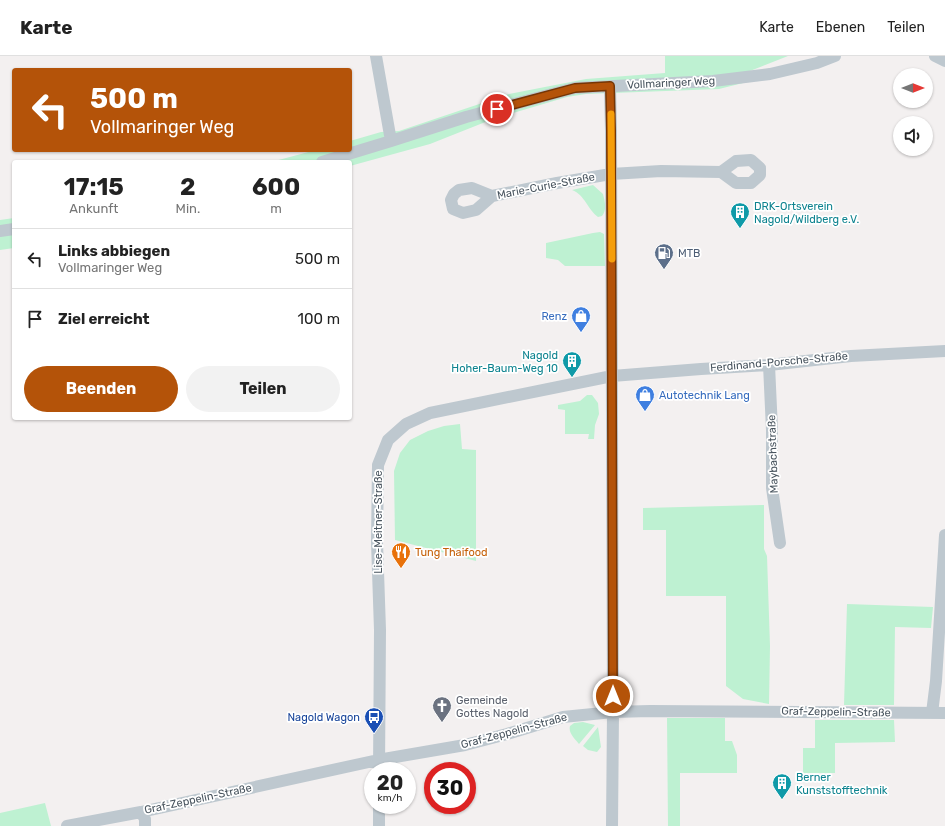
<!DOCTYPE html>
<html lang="de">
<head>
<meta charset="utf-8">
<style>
  body { margin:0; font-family:Rubik,sans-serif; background:#f2f2f2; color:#222; height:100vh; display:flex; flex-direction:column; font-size:15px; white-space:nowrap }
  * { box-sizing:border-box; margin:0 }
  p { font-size:13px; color:#767676 }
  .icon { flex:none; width:22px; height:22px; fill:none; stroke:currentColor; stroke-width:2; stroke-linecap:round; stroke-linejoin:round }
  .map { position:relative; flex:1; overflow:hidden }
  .drawer { position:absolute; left:12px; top:104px; width:340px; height:260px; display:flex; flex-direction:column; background:#fff; border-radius:4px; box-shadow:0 1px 3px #0004 }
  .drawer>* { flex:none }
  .hud { position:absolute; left:12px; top:12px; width:340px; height:84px; border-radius:4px; box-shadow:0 1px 3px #0004; background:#b45309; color:#fff; overflow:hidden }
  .needle { width:26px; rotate:90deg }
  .tools { position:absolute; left:893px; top:12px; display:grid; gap:8px }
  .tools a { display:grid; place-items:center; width:40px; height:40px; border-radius:50%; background:#fff; box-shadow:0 1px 3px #0004; font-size:20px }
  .speed { position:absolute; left:364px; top:706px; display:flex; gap:8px; font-size:20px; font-weight:700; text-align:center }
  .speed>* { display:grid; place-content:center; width:52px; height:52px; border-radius:50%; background:#fff; box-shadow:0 1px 3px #0004; line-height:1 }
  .speed small { font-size:10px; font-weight:400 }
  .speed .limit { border:6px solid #d22; background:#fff; color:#111 }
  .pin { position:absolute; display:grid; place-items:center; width:34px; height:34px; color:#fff; margin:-17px; border:2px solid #fff; border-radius:50%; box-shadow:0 1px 4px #0007 }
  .me { position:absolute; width:44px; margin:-22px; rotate:0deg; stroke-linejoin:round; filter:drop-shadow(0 0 3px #0008) }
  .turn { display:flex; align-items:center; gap:14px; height:84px; padding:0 12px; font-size:18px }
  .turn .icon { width:52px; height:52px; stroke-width:2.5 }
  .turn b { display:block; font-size:28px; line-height:34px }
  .eta { display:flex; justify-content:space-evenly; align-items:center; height:68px; text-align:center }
  .eta b { font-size:24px; font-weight:700; line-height:28px }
  .primary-button { display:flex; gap:8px; margin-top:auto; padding:8px 12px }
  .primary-button a { flex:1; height:46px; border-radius:24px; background:#b45309; color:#fff; font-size:16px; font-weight:700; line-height:46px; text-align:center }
  .primary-button a+a { background:#f2f2f2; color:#222 }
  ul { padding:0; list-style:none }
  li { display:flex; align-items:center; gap:12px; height:60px; padding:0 12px; border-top:1px solid #e0e0e0 }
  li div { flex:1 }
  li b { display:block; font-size:15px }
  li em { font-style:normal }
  header { display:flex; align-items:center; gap:24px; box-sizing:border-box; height:56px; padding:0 20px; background:#fff; border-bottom:1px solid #e0e0e0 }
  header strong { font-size:19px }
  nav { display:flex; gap:22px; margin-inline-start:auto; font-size:14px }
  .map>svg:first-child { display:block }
  .green { fill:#bef1d2 }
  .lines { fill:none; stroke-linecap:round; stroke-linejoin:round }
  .minor { stroke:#bec8cf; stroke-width:12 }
  .route-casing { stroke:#753606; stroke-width:10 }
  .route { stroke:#b45309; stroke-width:7 }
  .slow { stroke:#f59e0b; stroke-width:7 }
  .labels { text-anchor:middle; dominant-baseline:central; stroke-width:3.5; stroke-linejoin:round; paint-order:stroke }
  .street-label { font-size:11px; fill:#48545e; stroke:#fff }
  .culture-label { font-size:11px; fill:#0d838f; stroke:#fff; text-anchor:start }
  .service-label { font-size:11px; fill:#4e5e75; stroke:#fff; text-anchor:start }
  .shop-label { font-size:11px; fill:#366cbe; stroke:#fff; text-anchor:end }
  .food-label { font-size:11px; fill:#c56008; stroke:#fff; text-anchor:start }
  .worship-label { font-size:11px; fill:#5b616d; stroke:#fff; text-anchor:start }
  .transit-label { font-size:11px; fill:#164399; stroke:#fff; text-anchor:end }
</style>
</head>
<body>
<header>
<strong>Karte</strong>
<nav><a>Karte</a><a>Ebenen</a><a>Teilen</a></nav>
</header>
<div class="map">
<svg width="945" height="770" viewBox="0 0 945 770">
  <rect width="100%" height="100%" fill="#f3f0f0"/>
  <path class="green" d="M665,0H788L750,15L755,24L719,33L586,38L567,41L493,63L430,88L350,110V106H271L316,94H350V85L381,76L399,75L509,38L586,23L665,17Z
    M593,129L603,138C605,146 607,154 602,160L598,161C588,154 585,139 572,134Z
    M14,162V192L0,194V164Z
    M600,176L604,178L605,210H565L558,204L546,202V187L593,177Z
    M587,339H592L598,347L599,358L595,369L594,383H588L589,378H565V354L558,353V349L580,345Z
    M460,368L462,393L476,394V505L395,484L394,415L400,397L410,384L428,375L444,370Z
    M762,449H764V493L767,500L770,590L769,648L743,643L726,630V540H666V474H643V452Z
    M847,548L933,551L931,572L895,571L894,649H844Z
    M667,662H725V685H732L737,699V717H680V770H668Z
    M815,664H894L895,686L835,687V717H803V692H815Z
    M583,666L595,669L579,688C575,683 568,677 570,670L574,667Z
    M598,671L601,691L597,696L588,694L583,690Z
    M45,747L51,770H0V757Z"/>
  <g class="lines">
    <path class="minor" d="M376,0L391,85
      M935,0L945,5
      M610,30L611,75L613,656L612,770
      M322,106L391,85L466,61L575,32L713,25L770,18L817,7L835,0
      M492,140L472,132L459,134L454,138L451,144L453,153L463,157L476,154L492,140L557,127L611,118L661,115L721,116L736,127H751L760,119V112L751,104L736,105L721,116
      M0,175L14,173
      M769,309L772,374V432L780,487
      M932,657L936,625L945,479
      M379,715L380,574L377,486L378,409L388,384L406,368L430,357L612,320L701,313L769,309L851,300L945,295
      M379,749V770
      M141,756L145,763V770
      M67,770L141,756L378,704L465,689L507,678L563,661L613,656L650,655L945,657"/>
  </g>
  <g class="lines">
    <g class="route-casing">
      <path id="route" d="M497,53L575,32L610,30L611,75L613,640"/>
    </g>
    <use href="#route" class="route"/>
    <path class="slow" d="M611,58L612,203"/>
  </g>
  <defs>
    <g id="building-pin" transform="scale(1)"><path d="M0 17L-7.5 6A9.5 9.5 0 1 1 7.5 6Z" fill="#0f9aa8" stroke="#fff"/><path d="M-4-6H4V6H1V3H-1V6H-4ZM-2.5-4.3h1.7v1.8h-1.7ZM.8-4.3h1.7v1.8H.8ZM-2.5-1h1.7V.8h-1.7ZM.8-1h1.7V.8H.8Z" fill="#fff"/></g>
    <g id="fuel-pin" transform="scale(1)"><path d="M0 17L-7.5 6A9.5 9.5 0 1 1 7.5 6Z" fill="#5c6f8a" stroke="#fff"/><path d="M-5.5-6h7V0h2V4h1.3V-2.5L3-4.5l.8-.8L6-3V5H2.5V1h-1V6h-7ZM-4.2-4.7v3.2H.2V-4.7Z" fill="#fff"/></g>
    <g id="shop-pin" transform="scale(1)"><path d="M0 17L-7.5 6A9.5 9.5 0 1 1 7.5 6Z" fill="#3f7fe0" stroke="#fff"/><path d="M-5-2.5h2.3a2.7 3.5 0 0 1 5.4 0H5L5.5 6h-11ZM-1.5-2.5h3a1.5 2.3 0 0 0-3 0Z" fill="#fff"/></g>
    <g id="restaurant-pin" transform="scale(1)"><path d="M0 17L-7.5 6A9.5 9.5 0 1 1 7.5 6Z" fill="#e8710a" stroke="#fff"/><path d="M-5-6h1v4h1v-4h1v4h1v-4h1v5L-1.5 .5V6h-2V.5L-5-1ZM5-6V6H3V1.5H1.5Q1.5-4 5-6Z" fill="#fff"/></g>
    <g id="church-pin" transform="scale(1)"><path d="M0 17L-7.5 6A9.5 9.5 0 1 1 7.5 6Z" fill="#6b7280" stroke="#fff"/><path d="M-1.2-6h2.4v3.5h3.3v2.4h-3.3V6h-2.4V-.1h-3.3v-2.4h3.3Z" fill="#fff"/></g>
    <g id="bus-pin" transform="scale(1)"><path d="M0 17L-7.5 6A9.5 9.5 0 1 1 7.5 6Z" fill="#1a4fb4" stroke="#fff"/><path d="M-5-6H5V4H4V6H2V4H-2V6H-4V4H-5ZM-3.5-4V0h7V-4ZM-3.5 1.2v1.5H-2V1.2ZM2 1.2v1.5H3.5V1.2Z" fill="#fff"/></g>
  </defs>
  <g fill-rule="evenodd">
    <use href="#building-pin" x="740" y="156"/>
    <use href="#fuel-pin" x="664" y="197"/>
    <use href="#shop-pin" x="581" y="260"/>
    <use href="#building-pin" x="572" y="305"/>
    <use href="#shop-pin" x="645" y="339"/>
    <use href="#restaurant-pin" x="401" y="496"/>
    <use href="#church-pin" x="442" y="650"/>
    <use href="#bus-pin" x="374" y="661"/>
    <use href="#building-pin" x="782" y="727"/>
  </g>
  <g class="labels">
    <g class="street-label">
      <text transform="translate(671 27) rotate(-3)">Vollmaringer Weg</text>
      <text transform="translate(546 130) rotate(-11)">Marie-Curie-Straße</text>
      <text transform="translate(779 306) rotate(-5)">Ferdinand-Porsche-Straße</text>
      <text transform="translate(773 398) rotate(-92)">Maybachstraße</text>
      <text transform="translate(378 466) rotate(-90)">Lise-Meitner-Straße</text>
      <text transform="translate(836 656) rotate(1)">Graf-Zeppelin-Straße</text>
      <text transform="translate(514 675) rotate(-15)">Graf-Zeppelin-Straße</text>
      <text transform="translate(198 743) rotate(-12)">Graf-Zeppelin-Straße</text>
    </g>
    <g class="culture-label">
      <text x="754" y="150">DRK-Ortsverein<tspan x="754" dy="13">Nagold/Wildberg e.V.</tspan></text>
      <text x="558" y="299" text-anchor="end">Nagold<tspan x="558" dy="13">Hoher-Baum-Weg 10</tspan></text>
      <text x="796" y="721">Berner<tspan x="796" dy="13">Kunststofftechnik</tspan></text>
    </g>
    <g class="service-label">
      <text x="678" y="197">MTB</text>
    </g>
    <g class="shop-label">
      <text x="567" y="260">Renz</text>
      <text x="659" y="339" text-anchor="start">Autotechnik Lang</text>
    </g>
    <g class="food-label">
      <text x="415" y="496">Tung Thaifood</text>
    </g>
    <g class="worship-label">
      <text x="456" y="644">Gemeinde<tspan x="456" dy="13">Gottes Nagold</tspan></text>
    </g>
    <g class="transit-label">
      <text x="360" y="661">Nagold Wagon</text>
    </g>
  </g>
</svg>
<div class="tools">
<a><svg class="needle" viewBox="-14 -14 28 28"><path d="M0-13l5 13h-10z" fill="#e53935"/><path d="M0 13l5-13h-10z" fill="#767676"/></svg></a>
<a><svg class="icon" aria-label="sound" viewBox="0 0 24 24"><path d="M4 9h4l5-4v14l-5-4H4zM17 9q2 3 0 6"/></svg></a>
</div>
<div class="speed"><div>20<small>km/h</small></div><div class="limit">30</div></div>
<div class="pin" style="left:497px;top:53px;background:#d93025"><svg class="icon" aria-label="arrive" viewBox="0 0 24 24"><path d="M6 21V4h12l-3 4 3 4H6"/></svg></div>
<svg class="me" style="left:613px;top:640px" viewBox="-20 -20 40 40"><circle r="17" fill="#b45309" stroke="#fff" stroke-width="3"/><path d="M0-11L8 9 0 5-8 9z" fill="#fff"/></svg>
<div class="hud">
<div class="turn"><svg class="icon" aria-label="left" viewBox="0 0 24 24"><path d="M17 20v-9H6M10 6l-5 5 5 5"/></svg><div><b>500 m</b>Vollmaringer Weg</div></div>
</div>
<section class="drawer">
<div class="eta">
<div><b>17:15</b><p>Ankunft</p></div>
<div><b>2</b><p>Min.</p></div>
<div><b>600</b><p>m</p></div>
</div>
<ul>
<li><svg class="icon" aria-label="left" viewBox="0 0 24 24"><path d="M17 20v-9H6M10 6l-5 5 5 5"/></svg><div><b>Links abbiegen</b><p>Vollmaringer Weg</p></div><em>500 m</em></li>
<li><svg class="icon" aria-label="arrive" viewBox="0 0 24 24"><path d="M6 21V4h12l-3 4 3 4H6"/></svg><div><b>Ziel erreicht</b></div><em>100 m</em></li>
</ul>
<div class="primary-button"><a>Beenden</a><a>Teilen</a></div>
</section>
</div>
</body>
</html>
